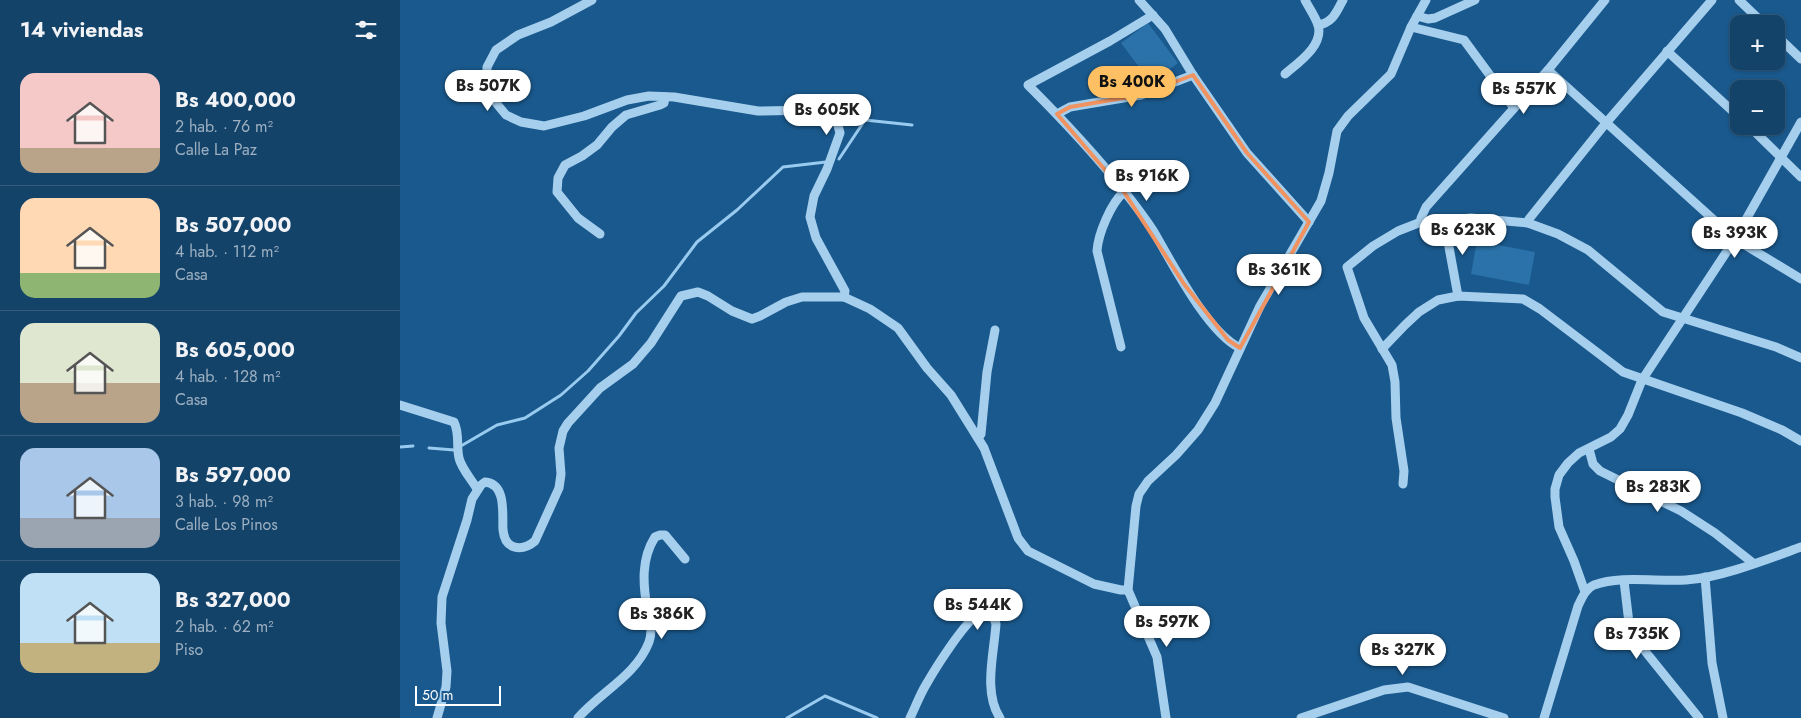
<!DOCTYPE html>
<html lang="es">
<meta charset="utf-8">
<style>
:root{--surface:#14436a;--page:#214e72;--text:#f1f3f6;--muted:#9db0c1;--line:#335c7e;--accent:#ffc063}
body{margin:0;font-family:Jost,sans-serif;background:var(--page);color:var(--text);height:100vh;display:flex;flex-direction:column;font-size:19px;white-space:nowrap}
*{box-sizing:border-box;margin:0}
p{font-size:16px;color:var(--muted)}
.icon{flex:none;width:28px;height:28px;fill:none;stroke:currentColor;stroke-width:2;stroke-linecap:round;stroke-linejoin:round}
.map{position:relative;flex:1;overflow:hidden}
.sheet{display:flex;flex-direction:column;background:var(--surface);width:400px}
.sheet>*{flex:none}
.buttons{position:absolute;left:1330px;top:15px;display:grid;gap:10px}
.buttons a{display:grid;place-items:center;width:55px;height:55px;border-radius:10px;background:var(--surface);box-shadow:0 1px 4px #0004,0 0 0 1px var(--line);font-size:25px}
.scale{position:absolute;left:15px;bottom:12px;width:86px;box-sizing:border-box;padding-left:5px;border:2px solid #fff;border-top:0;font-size:14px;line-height:18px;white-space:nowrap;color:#fff;-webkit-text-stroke:4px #1a598d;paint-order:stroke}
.price{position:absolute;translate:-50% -42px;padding:0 11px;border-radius:18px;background:#fff;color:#222;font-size:16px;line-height:32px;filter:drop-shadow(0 1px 2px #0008)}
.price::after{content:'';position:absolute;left:50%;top:30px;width:15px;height:11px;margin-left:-8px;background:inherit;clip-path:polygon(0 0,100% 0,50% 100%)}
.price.on{background:var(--accent);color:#111}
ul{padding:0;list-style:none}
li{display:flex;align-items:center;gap:15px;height:125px;padding:0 20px}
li+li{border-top:1px solid var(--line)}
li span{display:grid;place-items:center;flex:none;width:140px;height:100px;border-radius:15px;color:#555}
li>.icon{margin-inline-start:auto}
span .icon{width:60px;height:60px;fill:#fffc;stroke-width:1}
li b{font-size:21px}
h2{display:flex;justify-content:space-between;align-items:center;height:60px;padding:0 20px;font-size:21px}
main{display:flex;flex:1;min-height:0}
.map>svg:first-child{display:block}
</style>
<main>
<section class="sheet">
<h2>14 viviendas<svg class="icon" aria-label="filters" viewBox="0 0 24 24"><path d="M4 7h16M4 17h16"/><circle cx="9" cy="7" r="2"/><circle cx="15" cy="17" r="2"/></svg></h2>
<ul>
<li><span style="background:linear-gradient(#f6c9c9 75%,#b9a48a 0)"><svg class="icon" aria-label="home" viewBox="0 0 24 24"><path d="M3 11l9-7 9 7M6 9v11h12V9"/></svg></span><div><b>Bs 400,000</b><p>2 hab. · 76 m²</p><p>Calle La Paz</p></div></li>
<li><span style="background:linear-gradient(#ffd9b3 75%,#8fb573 0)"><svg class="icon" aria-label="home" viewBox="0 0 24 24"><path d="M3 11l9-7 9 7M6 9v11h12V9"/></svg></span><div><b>Bs 507,000</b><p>4 hab. · 112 m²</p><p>Casa</p></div></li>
<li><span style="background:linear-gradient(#dfe7d0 60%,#b9a48a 0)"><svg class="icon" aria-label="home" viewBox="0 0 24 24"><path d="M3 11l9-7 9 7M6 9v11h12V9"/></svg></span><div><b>Bs 605,000</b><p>4 hab. · 128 m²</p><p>Casa</p></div></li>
<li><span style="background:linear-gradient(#a9c7e8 70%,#9aa5b1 0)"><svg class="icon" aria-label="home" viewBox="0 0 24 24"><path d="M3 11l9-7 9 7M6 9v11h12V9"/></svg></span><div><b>Bs 597,000</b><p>3 hab. · 98 m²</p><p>Calle Los Pinos</p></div></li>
<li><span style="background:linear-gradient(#bfe0f5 70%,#c2b280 0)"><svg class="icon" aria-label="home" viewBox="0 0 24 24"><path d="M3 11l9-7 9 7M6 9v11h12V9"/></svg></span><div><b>Bs 327,000</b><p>2 hab. · 62 m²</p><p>Piso</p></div></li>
</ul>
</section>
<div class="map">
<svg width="1401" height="718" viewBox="0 0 1401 718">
<rect width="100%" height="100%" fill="#1a598d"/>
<g fill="#2a72a9">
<path d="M748,23L778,63L751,83L721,43Z"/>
<path d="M1077,241L1135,252L1129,285L1071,274Z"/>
</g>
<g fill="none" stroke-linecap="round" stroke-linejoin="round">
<g stroke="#99cbf0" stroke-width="3">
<path d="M439,159L465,120L512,125"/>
<path d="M0,447L13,446"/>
<path d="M29,448L54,450L97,425L125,418L161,395L188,371L219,336L236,313L264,286L297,242L337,210L383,167L426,162"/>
<path d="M387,718L425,696L477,718"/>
</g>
<g stroke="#a6cfee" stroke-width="9">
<path d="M192,0L151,22L118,35L96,50L87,67V80L92,98L106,115L121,122L144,126L184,116L227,100L249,96L274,97L358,111L415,110L428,114L437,122L440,133L427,169L414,196L410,217L416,238L445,291L444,297"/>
<path d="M739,0L765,29L793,75L847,153L909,222"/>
<path d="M1339,0L1364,24"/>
<path d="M753,15L710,41L628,85C662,119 695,154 725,192C735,205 746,219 754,232C772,263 808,333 840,348"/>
<path d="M1017,16L1028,19L1035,18L1075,0"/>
<path d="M918,25C933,23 936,12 943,0"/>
<path d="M1011,27L1064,40L1114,108"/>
<path d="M1376,35L1401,59"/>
<path d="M1267,51L1339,117"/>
<path d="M1148,70L1335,239L1401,279"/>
<path d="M885,74C899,62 924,45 918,25C915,16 909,8 905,0"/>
<path d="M657,114L670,107L741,95L793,75"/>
<path d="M1349,126L1401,177"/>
<path d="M1044,220L1058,296"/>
<path d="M1021,222V218L1026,207L1148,70L1205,0"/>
<path d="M1128,223L1129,219L1206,123L1312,0"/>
<path d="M200,234L178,218L157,192L158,178L165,165L182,156L197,145L212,127L226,115L260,105L264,103L265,97"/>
<path d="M721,347L697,251C698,234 711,203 724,192"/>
<path d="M982,349L1005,325L1019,312L1038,300L1058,296L1123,299L1140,309L1223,372L1342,413L1382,430L1401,441"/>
<path d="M0,405L54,422C60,434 56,445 59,458C61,468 72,480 77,489"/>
<path d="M578,438L581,434L587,372L595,330"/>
<path d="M1189,449L1193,464L1200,471L1281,511L1315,533L1353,563"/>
<path d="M1003,484L1004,471L996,418L995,382L992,365L964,318L947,267L973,246L998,231L1021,222L1071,218L1128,223L1158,234L1188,250L1263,312L1376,347L1401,358"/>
<path d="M1305,577L1312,663L1323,718"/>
<path d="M1224,581L1229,623L1232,635L1299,718"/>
<path d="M1185,592L1174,561L1159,527L1155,497V489L1159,475L1168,463L1179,453L1211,437L1220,429L1228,415L1242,380L1335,239L1401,122"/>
<path d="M37,718L46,687L47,671L41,623L42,597L67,520L72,499L81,485L85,482C107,484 102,515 103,530C105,550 122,552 135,541L159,488L161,474L159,448L163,431L168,423L200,388L233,364L251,343L281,296L298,292L308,296L332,311L352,319L360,316L386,302L402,297H444L470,309L498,328L527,368L551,395L584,448L618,538L628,551L694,584L721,590H728"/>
<path d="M178,718C200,692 236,676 249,642C253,631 250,620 247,608C243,584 241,559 255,537L260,535H265L285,559"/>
<path d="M510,718C516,706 520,694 527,683C535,669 565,621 578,615C579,615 585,614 586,614C592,615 595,618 596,624C594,654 583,692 600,718"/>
<path d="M766,718L757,657L728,590L736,506L739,494L748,481L776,455L798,430L815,403L860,306L921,201L929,173L937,131L948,116L991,74L1011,27L1026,0"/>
<path d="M901,718L984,690L1008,687L1104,718"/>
<path d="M1144,718L1178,606C1182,598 1185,589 1194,585C1221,575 1257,582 1286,580C1320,578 1368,559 1401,547"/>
</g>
</g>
<path fill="none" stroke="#f09361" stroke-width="4" stroke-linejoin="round" d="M793,75L847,153L909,222L840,348L828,340L784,284L724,192L657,114L670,107L741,95Z"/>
</svg>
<div class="buttons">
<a>+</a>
<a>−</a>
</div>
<div class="scale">50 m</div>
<b class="price on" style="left:732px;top:108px">Bs 400K</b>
<b class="price" style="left:88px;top:112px">Bs 507K</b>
<b class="price" style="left:1124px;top:115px">Bs 557K</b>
<b class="price" style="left:427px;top:136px">Bs 605K</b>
<b class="price" style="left:747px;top:202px">Bs 916K</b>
<b class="price" style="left:1063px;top:256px">Bs 623K</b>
<b class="price" style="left:1335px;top:259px">Bs 393K</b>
<b class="price" style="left:879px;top:296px">Bs 361K</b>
<b class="price" style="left:1258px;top:513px">Bs 283K</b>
<b class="price" style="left:578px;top:631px">Bs 544K</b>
<b class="price" style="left:262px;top:640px">Bs 386K</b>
<b class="price" style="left:767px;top:648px">Bs 597K</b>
<b class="price" style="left:1237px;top:660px">Bs 735K</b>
<b class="price" style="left:1003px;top:676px">Bs 327K</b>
</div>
</main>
